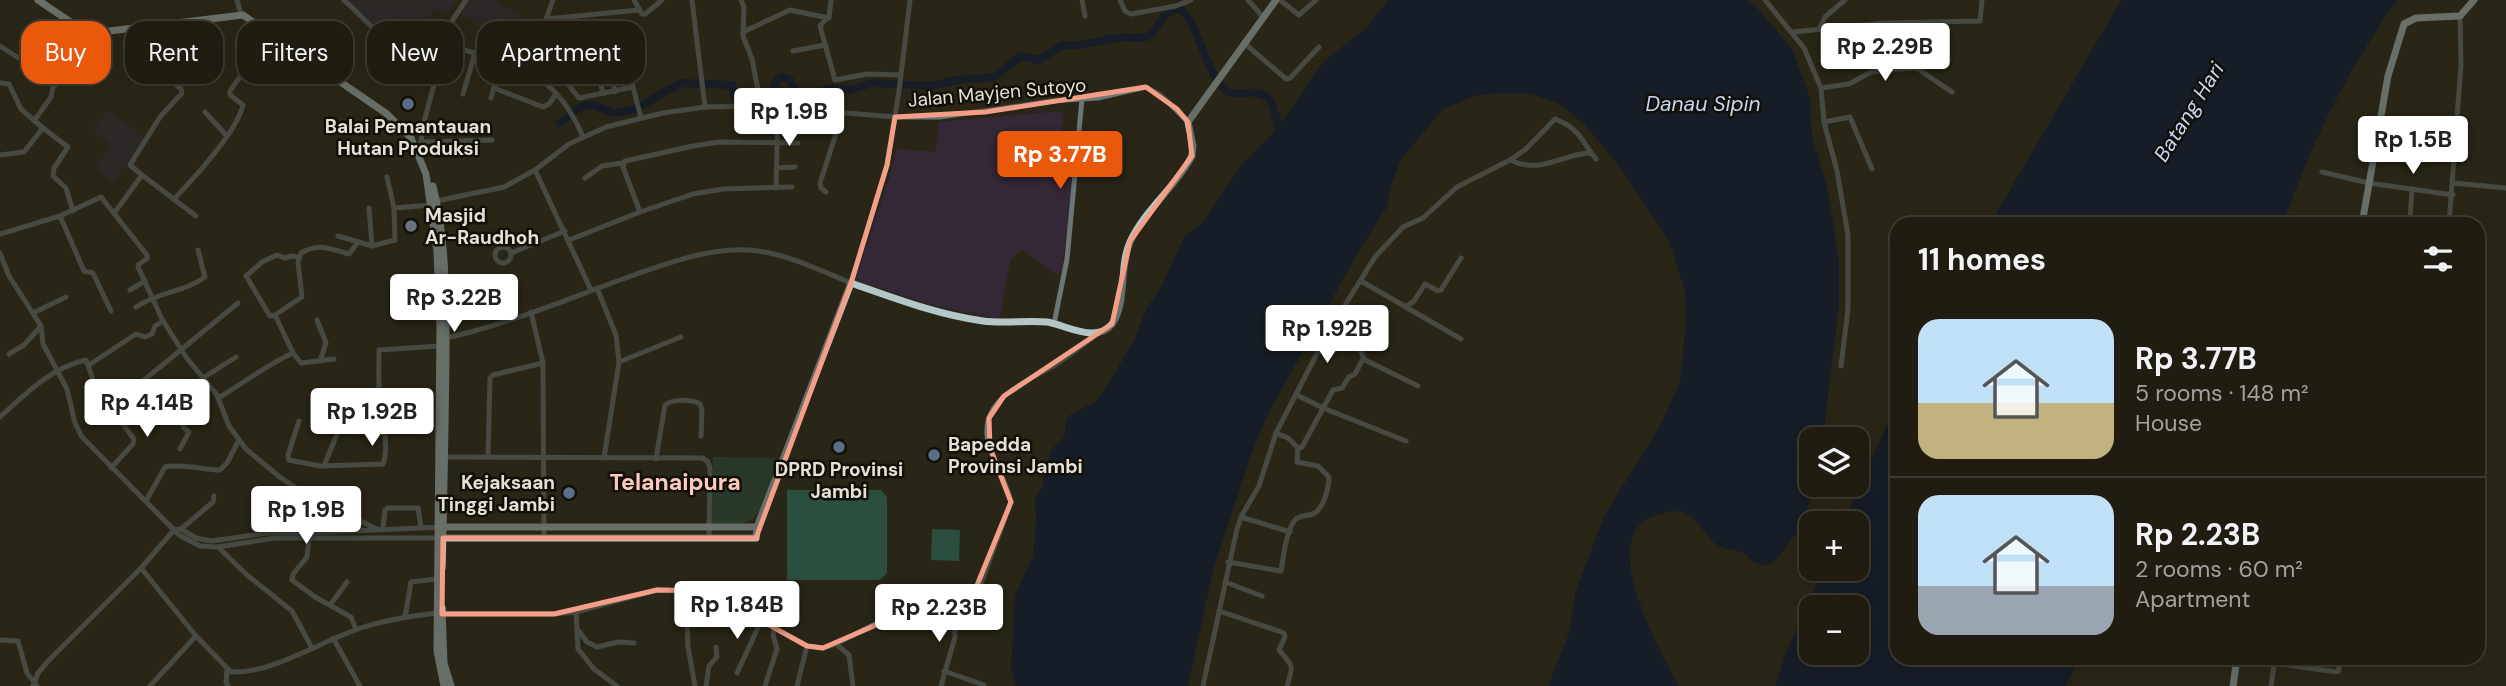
<!DOCTYPE html>
<meta charset="utf-8">
<style>
:root{--surface:#201c11;--page:#28251a;--text:#f1f3f6;--muted:#a2a19f;--line:#3d3a31;--accent:#ea580c}
body{margin:0;font-family:"DM Sans",sans-serif;background:var(--page);color:var(--text);height:100vh;display:flex;flex-direction:column;font-size:26px;white-space:nowrap}
*{box-sizing:border-box;margin:0}
p{font-size:23px;color:var(--muted)}
.icon{flex:none;width:38px;height:38px;fill:none;stroke:currentColor;stroke-width:2;stroke-linecap:round;stroke-linejoin:round}
.map{position:relative;flex:1;overflow:hidden}
.sheet{position:absolute;left:1890px;top:217px;width:595px;height:448px;display:flex;flex-direction:column;background:var(--surface);border-radius:21px;box-shadow:0 7px 28px #0002,0 0 0 2px var(--line)}
.sheet>*{flex:none}
.banner{position:absolute;left:21px;top:21px;width:665px;height:63px;display:flex;gap:14px}
.fabs{position:absolute;left:1799px;top:427px;display:grid;gap:14px}
.fabs a{display:grid;place-items:center;width:70px;height:70px;border-radius:14px;background:var(--surface);box-shadow:0 7px 28px #0002,0 0 0 2px var(--line);font-size:35px}
.price{position:absolute;translate:-50% -60px;padding:0 16px;border-radius:7px;background:#fff;color:#222;font-size:23px;line-height:46px;filter:drop-shadow(0 2px 4px #0008)}
.price::after{content:'';position:absolute;left:50%;top:42px;width:21px;height:16px;margin-left:-10px;background:inherit;clip-path:polygon(0 0,100% 0,50% 100%)}
.price.active{background:var(--accent);color:#fff}
ul{padding:0;list-style:none}
li{display:flex;align-items:center;gap:21px;height:175px;padding:0 28px}
li+li{border-top:2px solid var(--line)}
li span{display:grid;place-items:center;flex:none;width:196px;height:140px;border-radius:21px;color:#555}
li>.icon{margin-inline-start:auto}
span .icon{width:84px;height:84px;fill:#fffc;stroke-width:1}
li b{font-size:30px}
h2{display:flex;justify-content:space-between;align-items:center;height:84px;padding:0 28px;font-size:30px}
.chip{padding:0 24px;border-radius:21px;background:var(--surface);box-shadow:0 7px 28px #0002,0 0 0 2px var(--line);font-size:24px;line-height:63px}
.chip.active{background:var(--accent);color:#fff}
.map>svg:first-child{display:block}
</style>
<div class="map">
<svg width="2506" height="686" viewBox="0 0 2506 686">
<rect width="100%" height="100%" fill="#2a2617"/>
<g fill="#2f2a3a">
<path d="M457,0L447,14L436,8L401,51L341,1Z"/>
<path d="M471,0H493L524,18L506,44L461,14Z"/>
<path d="M109,110L146,140L113,182L95,168L112,145L93,129Z"/>
</g>
<path fill="#342837" d="M1063,111L1060,169L1073,171L1062,271L1058,274L1052,272L1022,249L1010,260L1000,319L937,306L857,281L856,277L890,176L897,149L936,152L939,122Z"/>
<g fill="#2a4f3e">
<path d="M713,457L776,458C770,479 767,520 740,524C731,525 721,524 712,524Z"/>
<path d="M787,490H881L887,497V573L880,580H787Z"/>
<path d="M932,529L960,530L959,561L931,560Z"/>
</g>
<g fill="#02133a" fill-rule="evenodd">
<path d="M1388,0H1748L1760,11L1792,49L1810,98L1812,136L1827,186L1839,260V305L1823,439H1811V485H1813C1810,498 1807,514 1801,526C1796,535 1788,543 1782,552C1779,556 1776,561 1771,563C1767,566 1760,565 1756,563C1751,561 1748,556 1743,553C1734,549 1720,550 1713,542C1692,519 1691,502 1652,517C1596,539 1662,654 1679,686H1548L1569,633L1576,589L1605,514L1660,426L1680,381L1686,324L1685,291L1669,241L1616,162L1584,124L1558,103L1531,94L1505,93L1477,95L1442,110L1401,160L1391,186L1387,207L1360,249L1268,414L1252,452L1214,567L1188,686H1016L1011,670L1015,595L1033,555L1036,519L1035,498L1042,486L1050,451L1064,437L1066,420L1072,413L1093,403L1101,395L1134,341L1146,309L1161,287L1184,237L1204,221L1238,169L1278,128L1317,70L1328,58L1366,28Z"/>
<path d="M2121,0H2398C2386,13 2378,29 2368,44C2331,103 2306,160 2283,224H1990Z"/>
<path d="M1897,403V658H2079L2066,686H1775L1787,650L1823,569H1857V523H1843ZM1811,607H1857V653H1811Z"/>
</g>
<g fill="none" stroke-linecap="round" stroke-linejoin="round">
<path stroke="#02133a" stroke-width="8" d="M560,123L577,109L586,105H593L614,113L635,109L681,83L732,85L735,96L740,100L757,98L772,92L777,80L782,77L789,79L797,92L802,95L815,94L830,88L850,90L873,83L931,86L958,80L994,77L1021,56L1039,60L1062,45C1081,48 1098,40 1117,38C1127,36 1142,41 1150,35C1161,26 1163,11 1178,8C1197,16 1205,74 1227,91C1232,95 1236,94 1242,93C1272,90 1273,102 1278,128"/>
<g stroke="#6c7677" stroke-width="5">
<path d="M237,0L240,11"/>
<path d="M344,0L400,54L402,60L412,63"/>
<path d="M634,0L642,14H645L662,0"/>
<path d="M692,0L705,107"/>
<path d="M741,0L744,7L743,36L752,59L761,106"/>
<path d="M1082,0L1085,16"/>
<path d="M1120,0L1125,11L1131,14L1176,6L1191,0"/>
<path d="M1248,0L1264,18"/>
<path d="M1280,0L1299,15L1316,0"/>
<path d="M1765,0L1804,48L1821,88L1824,122L1837,171L1848,235V309L1841,366"/>
<path d="M546,19L639,10"/>
<path d="M826,19L820,26L835,80L867,74L901,75"/>
<path d="M1819,29L1825,17L1845,0"/>
<path d="M743,32L790,10L829,18L831,0"/>
<path d="M1793,32L1884,23L1980,21L1982,0"/>
<path d="M624,38L633,87L641,118"/>
<path d="M583,43V49L577,51L572,60L556,69L579,98L633,87"/>
<path d="M1244,43L1286,79L1290,78L1319,47"/>
<path d="M446,45L475,53L463,94"/>
<path d="M0,46L36,69"/>
<path d="M793,51L825,45"/>
<path d="M501,61C543,73 566,97 583,137"/>
<path d="M517,66L546,19L553,0"/>
<path d="M49,69L60,81L92,56L108,31"/>
<path d="M611,69L615,92"/>
<path d="M599,76L603,94"/>
<path d="M0,83L9,84L21,109L43,128L24,152L0,155"/>
<path d="M494,88L543,107L549,104L556,94"/>
<path d="M1821,88L1849,84L1871,72L1913,68L1918,69L1952,92"/>
<path d="M491,98L505,47"/>
<path d="M205,112L226,135"/>
<path d="M34,121L51,97L53,87L60,81"/>
<path d="M1824,122L1850,117L1872,169"/>
<path d="M43,128L68,147L54,168L53,176L66,188L73,211"/>
<path d="M421,142L492,140"/>
<path d="M417,148L421,142L423,126L450,24L466,0"/>
<path d="M1510,160C1542,175 1560,154 1591,153"/>
<path d="M776,168L795,167"/>
<path d="M535,170L591,290"/>
<path d="M2322,172L2369,183L2453,195"/>
<path d="M142,175L130,165L160,117L182,93L181,89L174,83V79L191,53L194,21"/>
<path d="M585,178L602,166L623,163"/>
<path d="M2453,183L2506,188"/>
<path d="M776,188L778,108"/>
<path d="M2412,189L2410,219L2450,220"/>
<path d="M826,192L821,188L820,183L843,112"/>
<path d="M175,198C194,178 237,132 243,105L230,95V91L270,33"/>
<path d="M437,201L504,187L535,170L569,144L606,127L663,113L705,107L761,106L895,117H940L1050,101L1098,98L1146,87L1161,95L1188,122"/>
<path d="M369,208L372,246"/>
<path d="M394,208L432,205"/>
<path d="M115,212L142,175L196,216"/>
<path d="M640,212L623,167L625,161L693,146L719,142L798,143"/>
<path d="M60,216L84,271L93,273L111,311"/>
<path d="M2449,224L2461,65L2460,16"/>
<path d="M0,234L60,216L101,197L147,255V259L139,264L138,267L162,319L186,357L217,395L229,426L246,449L281,478L309,496L377,529"/>
<path d="M338,236L372,246L395,240L394,208L387,177"/>
<path d="M569,240L640,212L693,194L723,189L792,187"/>
<circle cx="503" cy="255" r="8"/>
<path d="M0,253L9,276L41,326L43,344L67,389L75,423L82,437L179,535L200,546L218,547L275,538H440"/>
<path d="M511,253L565,231"/>
<path d="M1361,281L1461,339"/>
<path d="M597,288L616,335L619,362L604,458"/>
<path d="M130,290L145,281"/>
<path d="M1407,306L1414,301L1425,284L1438,291L1441,290L1461,258"/>
<path d="M136,307C160,291 183,293 205,277L198,250"/>
<path d="M531,312L543,363L544,538"/>
<path d="M33,313L66,297"/>
<path d="M275,315L302,297L298,262L301,253C319,242 330,249 349,254L358,242"/>
<path d="M317,320L326,343L320,361"/>
<path d="M1054,324L1067,259L1082,99"/>
<path d="M1327,334L1359,348L1364,358"/>
<path d="M446,338C510,324 572,297 634,275C669,263 711,247 749,250C783,252 819,270 851,283L887,165L899,91L910,0"/>
<path d="M293,353L301,363L334,359"/>
<path d="M9,354L24,345L41,326"/>
<path d="M619,362L681,337"/>
<path d="M89,365L136,334L145,337L152,334L155,326L163,321"/>
<path d="M203,378L236,357"/>
<path d="M127,394L141,410"/>
<path d="M1297,395L1323,408L1406,441"/>
<path d="M218,398C244,383 266,365 293,353L275,315L270,316L246,276L262,262L277,255L285,258L292,256L298,257"/>
<path d="M110,408L238,303"/>
<path d="M0,417C25,394 52,367 86,360L97,390L134,439L133,444L111,468"/>
<path d="M299,421L288,455L289,460L320,466L383,464C390,444 381,422 380,402C378,385 379,367 379,350L440,346"/>
<path d="M1276,433L1288,438L1298,448L1302,447L1333,390L1342,388L1349,377L1355,374L1363,359L1418,386"/>
<path d="M180,449L189,432L183,427L184,422L177,415L208,383"/>
<path d="M488,456L490,378L493,375L543,363"/>
<path d="M445,457L703,458L708,462L710,468L709,538"/>
<path d="M656,459L665,405C672,399 691,399 700,404L702,410L701,436"/>
<path d="M324,466L341,424"/>
<path d="M146,501L165,467C181,463 203,470 220,470L227,463L239,440"/>
<path d="M1241,517L1290,532"/>
<path d="M181,529L213,502L214,496"/>
<path d="M383,529L385,510L388,508H418L421,527"/>
<path d="M258,534C246,511 294,501 309,496"/>
<path d="M309,539L307,557L293,574L292,580L315,597L351,617L356,629"/>
<path d="M218,547L247,575L292,611L312,648"/>
<path d="M1228,562L1281,571C1284,555 1285,536 1294,521C1299,514 1308,517 1315,513C1324,507 1329,487 1329,477L1318,466L1297,462L1298,448"/>
<path d="M141,568L196,636L231,672C271,674 320,642 358,629C384,620 410,616 437,613"/>
<path d="M1225,582L1262,596"/>
<path d="M686,590L688,647L695,686"/>
<path d="M330,605L347,582"/>
<path d="M1219,611L1284,633L1285,637L1279,650C1293,666 1294,665 1287,686"/>
<path d="M576,612L578,649L594,669L617,686"/>
<path d="M442,614H554L576,612L657,590L708,591L723,595L736,602L774,628L807,646L823,648L836,644L889,617L920,606L971,600L981,584L1011,502C1007,479 990,459 987,435C984,397 1028,381 1055,365C1070,355 1085,343 1099,333"/>
<path d="M405,617L411,582L437,579"/>
<path d="M578,630L587,642L597,647L618,642L634,643"/>
<path d="M333,638L360,686"/>
<path d="M0,640L18,641L27,673L37,686"/>
<path d="M836,644L849,655L853,686"/>
<path d="M2274,663L2336,672L2339,671L2338,658"/>
<path d="M227,670L226,682L228,686"/>
<path d="M944,671L984,685"/>
<path d="M737,673L762,619"/>
<path d="M33,686L38,673L50,659L141,568L174,530L181,529L196,538L211,541L268,533H309L442,527"/>
<path d="M150,686L196,636"/>
<path d="M706,686L709,666L717,657L716,647"/>
<path d="M765,686L777,649L773,635L774,628"/>
<path d="M797,686L807,646"/>
<path d="M941,686L955,637L954,603"/>
<path d="M1203,686L1237,529L1242,515L1259,486L1276,433L1327,334L1375,257L1403,227L1423,218L1457,187L1510,160L1526,149L1555,119C1581,129 1580,140 1596,159"/>
<path d="M2271,686L2275,658"/>
</g>
<g stroke="#b3c7c9" stroke-width="7">
<path d="M38,0L75,25L101,32L243,15L387,114L411,138L426,174L437,251L440,328L437,651L444,686"/>
<path d="M433,186C447,242 446,303 446,360C445,430 444,499 442,568"/>
<path d="M2362,224L2388,76L2404,24L2416,18L2460,16L2474,0"/>
<path d="M443,527H757"/>
<path d="M443,538H756L757,527L851,283C894,298 938,315 983,321C1004,324 1026,320 1047,322C1066,325 1096,344 1112,324C1127,304 1119,266 1130,242C1145,209 1176,187 1192,156L1193,146L1188,122L1276,0"/>
<path d="M442,608L444,663L451,686"/>
<path d="M2233,686L2237,658"/>
</g>
</g>
<path d="M0 0H2506V686H0ZM1146,87L1177,109L1188,122L1192,156L1130,241L1112,324L1004,396L989,418L990,448L1011,502L971,600L920,606L823,648L807,646L708,591L657,590L554,614H442L443,538H756L851,283L887,165L895,117L985,112Z" fill="#2a2617" fill-opacity=".55" fill-rule="evenodd"/>
<path fill="none" stroke="#f49e87" stroke-width="5" stroke-linejoin="round" d="M1146,87L1177,109L1188,122L1192,156L1130,241L1112,324L1004,396L989,418L990,448L1011,502L971,600L920,606L823,648L807,646L708,591L657,590L554,614H442L443,538H756L851,283L887,165L895,117L985,112Z"/>
<g fill="#5c6f8a" stroke="#110f08" stroke-width="2.5">
<circle cx="408" cy="104" r="7"/>
<circle cx="839" cy="447" r="7"/>
<circle cx="934" cy="455" r="7"/>
<circle cx="569" cy="493" r="7"/>
</g>
<circle fill="#6b7280" stroke="#110f08" stroke-width="2.5" cx="411" cy="226" r="7"/>
<g text-anchor="middle" stroke-width="5" stroke-linejoin="round" paint-order="stroke">
<g font-size="19" fill="#e4e1d8" stroke="#110f08">
<text transform="translate(997 92) rotate(-5)" y="7">Jalan Mayjen Sutoyo</text>
</g>
<g font-size="19" font-weight="bold" fill="#e4e1d8" stroke="#110f08">
<text x="408" y="133">Balai Pemantauan<tspan x="408" dy="22">Hutan Produksi</tspan></text>
<text x="425" y="222" text-anchor="start">Masjid<tspan x="425" dy="22">Ar-Raudhoh</tspan></text>
<text x="948" y="451" text-anchor="start">Bapedda<tspan x="948" dy="22">Provinsi Jambi</tspan></text>
<text x="839" y="476">DPRD Provinsi<tspan x="839" dy="22">Jambi</tspan></text>
<text x="555" y="489" text-anchor="end">Kejaksaan<tspan x="555" dy="22">Tinggi Jambi</tspan></text>
</g>
<g font-size="21" font-style="italic" fill="#c5d6f3" stroke="#110f08">
<text x="1703" y="111">Danau Sipin</text>
<text transform="translate(2189 112) rotate(-58)" y="7">Batang Hari</text>
</g>
<g font-size="23" font-weight="bold" fill="#fdcbbe" stroke="#110f08">
<text x="675" y="490">Telanaipura</text>
</g>
</g>
</svg>
<div class="fabs">
<a><svg class="icon" aria-label="layers" viewBox="0 0 24 24"><path d="M12 4l9 5-9 5-9-5zM3 14l9 5 9-5"/></svg></a>
<a>+</a>
<a>−</a>
</div>
<b class="price" style="left:1885px;top:83px">Rp 2.29B</b>
<b class="price" style="left:789px;top:148px">Rp 1.9B</b>
<b class="price" style="left:2413px;top:176px">Rp 1.5B</b>
<b class="price active" style="left:1060px;top:191px">Rp 3.77B</b>
<b class="price" style="left:454px;top:334px">Rp 3.22B</b>
<b class="price" style="left:1327px;top:365px">Rp 1.92B</b>
<b class="price" style="left:147px;top:439px">Rp 4.14B</b>
<b class="price" style="left:372px;top:448px">Rp 1.92B</b>
<b class="price" style="left:306px;top:546px">Rp 1.9B</b>
<b class="price" style="left:737px;top:641px">Rp 1.84B</b>
<b class="price" style="left:939px;top:644px">Rp 2.23B</b>
<div class="banner">
<a class="chip active">Buy</a>
<a class="chip">Rent</a>
<a class="chip">Filters</a>
<a class="chip">New</a>
<a class="chip">Apartment</a>
</div>
<section class="sheet">
<h2>11 homes<svg class="icon" aria-label="filters" viewBox="0 0 24 24"><path d="M4 7h16M4 17h16"/><circle cx="9" cy="7" r="2"/><circle cx="15" cy="17" r="2"/></svg></h2>
<ul>
<li><span style="background:linear-gradient(#bfe0f5 60%,#c2b280 0)"><svg class="icon" aria-label="home" viewBox="0 0 24 24"><path d="M3 11l9-7 9 7M6 9v11h12V9"/></svg></span><div><b>Rp 3.77B</b><p>5 rooms · 148 m²</p><p>House</p></div></li>
<li><span style="background:linear-gradient(#bfe0f5 65%,#9aa5b1 0)"><svg class="icon" aria-label="home" viewBox="0 0 24 24"><path d="M3 11l9-7 9 7M6 9v11h12V9"/></svg></span><div><b>Rp 2.23B</b><p>2 rooms · 60 m²</p><p>Apartment</p></div></li>
</ul>
</section>
</div>
